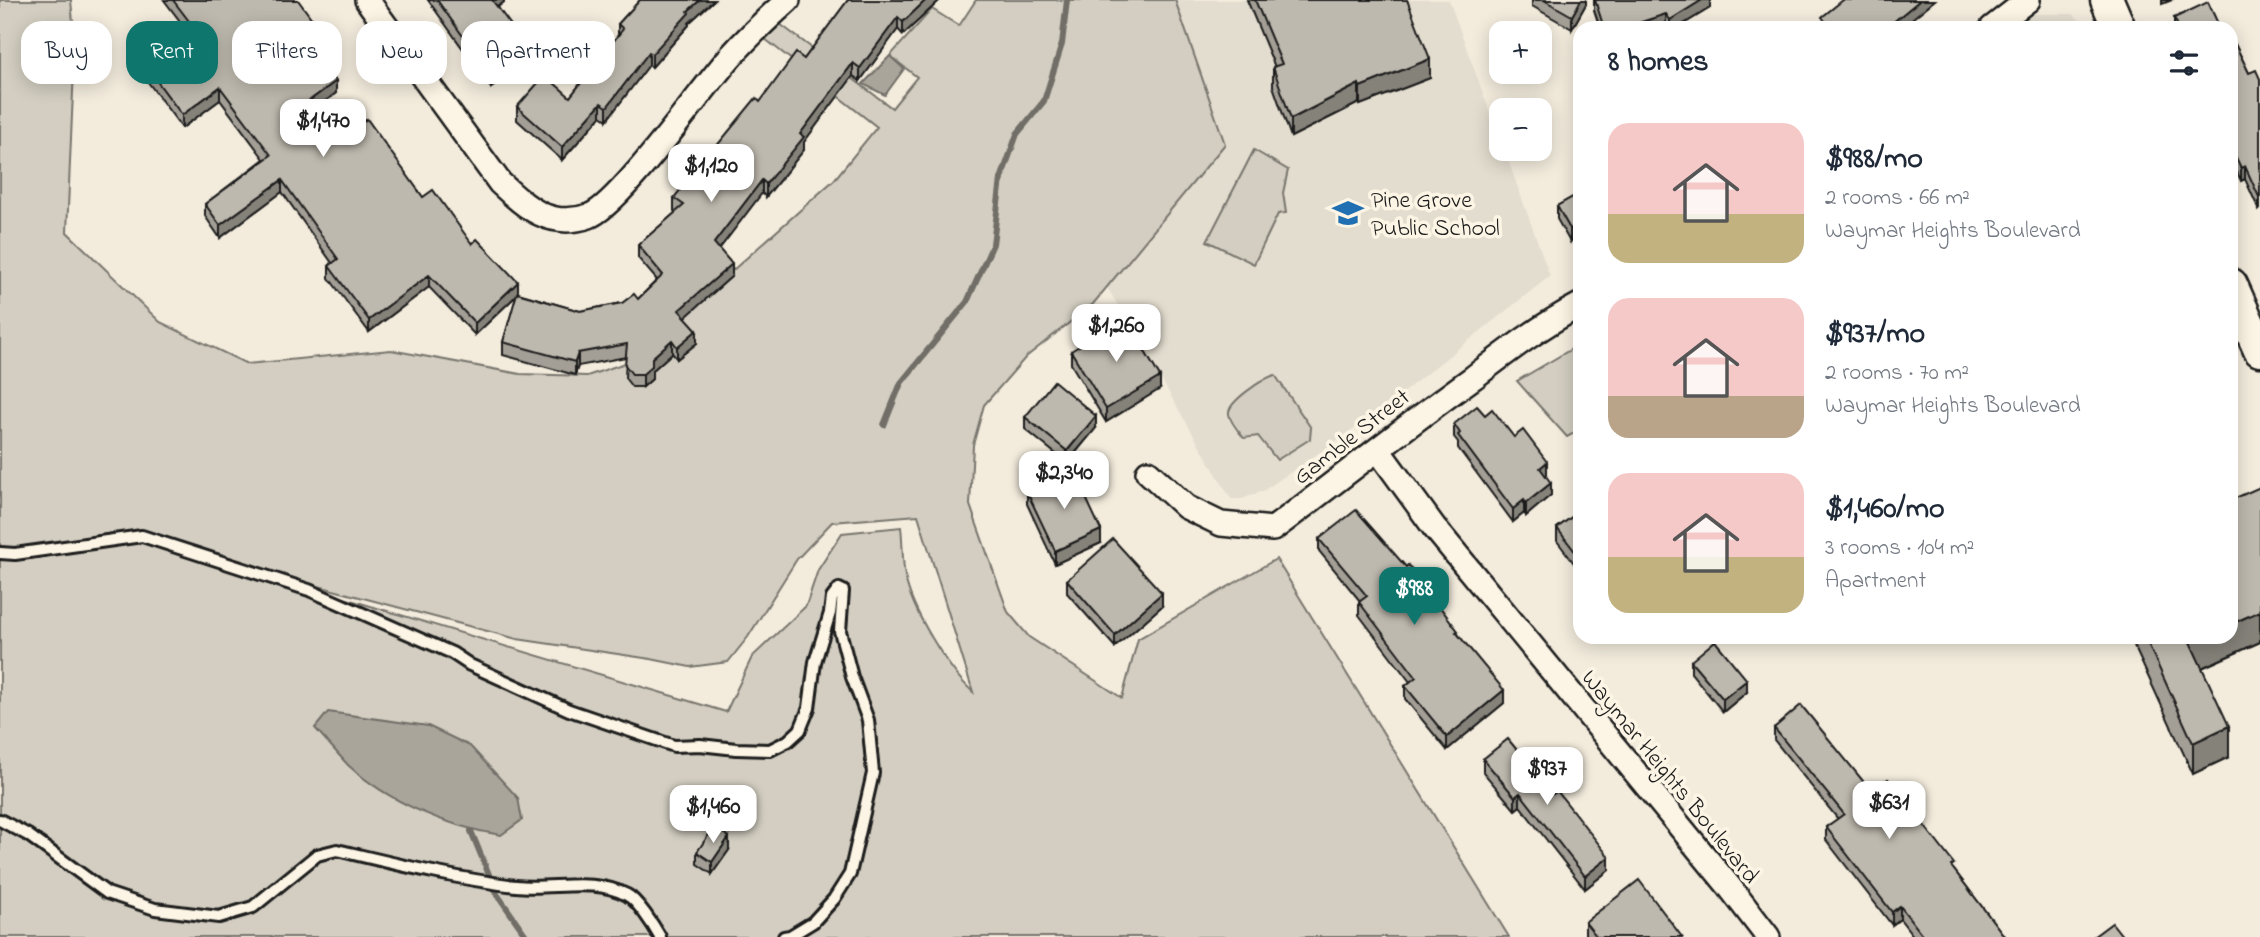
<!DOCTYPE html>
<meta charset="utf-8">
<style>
:root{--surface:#fff;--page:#f2f2f3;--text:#1f2937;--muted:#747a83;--accent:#0f766e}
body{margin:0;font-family:"Indie Flower",sans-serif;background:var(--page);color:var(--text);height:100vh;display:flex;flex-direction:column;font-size:26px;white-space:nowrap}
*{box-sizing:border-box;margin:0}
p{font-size:23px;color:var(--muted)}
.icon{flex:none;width:38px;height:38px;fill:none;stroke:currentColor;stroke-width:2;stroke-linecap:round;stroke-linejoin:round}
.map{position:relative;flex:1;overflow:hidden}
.panel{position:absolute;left:1573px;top:21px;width:665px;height:623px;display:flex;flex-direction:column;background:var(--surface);border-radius:21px;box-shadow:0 4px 18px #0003}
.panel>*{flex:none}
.guide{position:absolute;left:21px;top:21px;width:665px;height:63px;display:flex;gap:14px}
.tools{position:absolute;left:1489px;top:21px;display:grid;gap:14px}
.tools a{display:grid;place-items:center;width:63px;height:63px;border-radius:14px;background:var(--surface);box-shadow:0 4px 18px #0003;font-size:35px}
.price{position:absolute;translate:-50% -60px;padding:0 16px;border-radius:14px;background:#fff;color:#222;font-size:23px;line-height:46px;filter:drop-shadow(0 2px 4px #0008)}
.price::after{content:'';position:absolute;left:50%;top:42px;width:21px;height:16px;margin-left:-10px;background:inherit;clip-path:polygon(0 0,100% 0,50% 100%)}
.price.on{background:var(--accent);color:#fff}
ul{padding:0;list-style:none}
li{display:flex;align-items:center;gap:21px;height:175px;padding:0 35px}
li span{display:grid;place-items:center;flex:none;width:196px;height:140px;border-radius:21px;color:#555}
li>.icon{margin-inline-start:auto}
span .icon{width:84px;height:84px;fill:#fffc;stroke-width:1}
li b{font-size:30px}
h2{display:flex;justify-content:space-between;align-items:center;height:84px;padding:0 35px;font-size:30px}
.chip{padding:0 24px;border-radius:21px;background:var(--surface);box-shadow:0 4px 18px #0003;font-size:24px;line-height:63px}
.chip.on{background:var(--accent);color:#fff}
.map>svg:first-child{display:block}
</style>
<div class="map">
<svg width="2260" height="937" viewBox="0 0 2260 937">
<rect width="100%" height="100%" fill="#f3ecdd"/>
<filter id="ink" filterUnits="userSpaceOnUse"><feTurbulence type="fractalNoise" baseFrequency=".0143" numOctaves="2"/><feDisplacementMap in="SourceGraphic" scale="14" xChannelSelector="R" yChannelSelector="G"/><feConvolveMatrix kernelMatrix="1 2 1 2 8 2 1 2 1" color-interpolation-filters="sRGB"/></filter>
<g filter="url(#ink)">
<g fill="#e3ddcf">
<path d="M1175,0H1449L1501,143L1502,149H1504L1550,276L1373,416L1263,491L1242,499H1231L1107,287L1225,144Z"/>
<path d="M2033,14H2073L2088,28H2014Z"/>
</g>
<g fill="#d3cec1" stroke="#78756e" stroke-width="2" fill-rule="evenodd">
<path d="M0,0H71L75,45L67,232L160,322L247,364L391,350L520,374L587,376L631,361L834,180L877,127L765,39L780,24L892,108L917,77L890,56L932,9L959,26L976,0H1175L1225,144L1093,304L1026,357L984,405L973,445L970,505L1008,612L1029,637L1122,698L1138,639L1276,559L1509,937H0ZM918,515L973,692C949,671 911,609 905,576C902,560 903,543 901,527L842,533L818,570L806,606L752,657L726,712L277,578L247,567L517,639L651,659L690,667L728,662L748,637L797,559L832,522Z"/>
<path d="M1254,150L1288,170L1283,193L1286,213L1278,214L1254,264L1207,241Z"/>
<path d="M1580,344V430L1567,437L1517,381Z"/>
<path d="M1275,375L1311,428L1310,439L1277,460L1258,436L1244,438C1239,432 1230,422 1229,414C1227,402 1264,378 1275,375Z"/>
</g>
<g fill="#aaa59b" stroke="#716e68" stroke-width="2">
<path d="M890,56L904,69L885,95L863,84Z"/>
<path d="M328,712L428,726L470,746L518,798L522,820L501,835C448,827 388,802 348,765C337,753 326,740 315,728Z"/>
</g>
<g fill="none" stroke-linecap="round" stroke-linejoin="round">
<g stroke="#716e68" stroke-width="6">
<path d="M884,425L901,383L967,302L993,244L1001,179L1017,134L1044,101L1062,44L1067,0"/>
<path d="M471,831L497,894L527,937"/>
</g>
<g stroke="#1c1c1c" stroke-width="16">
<g id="service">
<path d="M0,553L15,554L142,536L309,590L452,653L470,665L569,710L674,746L700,745L736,749L770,750L788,741L800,730L809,708L815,662L830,613L832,598L839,589L843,591L840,631L852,677L868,720L873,773L850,874L834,899L813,922L790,936L784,937"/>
<path d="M0,820L28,835L107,893L155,909L219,917L253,907L317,855L337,850C396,864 456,879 516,886C552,890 593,877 627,895C637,900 654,926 660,937"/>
</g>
</g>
<g stroke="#1c1c1c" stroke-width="28">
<g id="minor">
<path d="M367,0L500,183C527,208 550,229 589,216C619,206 703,87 731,56C748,37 768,18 788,0"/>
<path d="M1992,28L2028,0"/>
<path d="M1378,450L1434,527L1728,885L1768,937"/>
<path d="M1148,472L1186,507L1221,524L1273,529C1340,479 1406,426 1474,377C1508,351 1542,325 1580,305"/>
</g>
</g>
<g stroke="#1c1c1c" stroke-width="37">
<g id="secondary">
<path d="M2107,0L2119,28"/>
<path d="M2231,285L2260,350"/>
</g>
</g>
<use href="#service" stroke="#fcf5e5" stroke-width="10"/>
<use href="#minor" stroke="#fcf5e5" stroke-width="23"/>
<use href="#secondary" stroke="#fcf5e5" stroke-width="32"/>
</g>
<g fill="#a39f96" stroke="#1c1c1c" stroke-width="2">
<path d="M164,0H298L312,32L304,38L336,93L312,111L335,143L423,197L472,244L518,293L580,311L622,303L638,299L657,280L638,258V245L676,212L674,211V198L711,153L760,102L804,59L848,0H940L903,35L898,29L860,81L853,76L804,142V150L766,197L762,193L719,249L732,276L685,317L697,343L677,359L672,353L652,371V379L643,387H632L625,378L626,357L578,366L575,375L503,355V342L517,295L475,335L429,287L369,332L329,278V266L332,263L282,192L220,238L205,216V204L264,159L220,100L182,128L145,78V65L189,33Z"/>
<path d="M428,0H504V2L498,7L528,60L491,88Z"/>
<path d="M640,0H714L689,23V25L652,67L649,65L607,120L601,116L562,160L517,120V107L570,97L618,35V24Z"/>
<path d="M1247,0H1407L1430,78L1360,105L1359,103L1291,137L1273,86V67H1275Z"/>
<path d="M1532,0H1586V4L1572,29L1532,6Z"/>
<path d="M1594,0H1710V8L1677,28H1667L1666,27L1662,28H1600L1594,10Z"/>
<path d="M2174,18L2220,28H2174Z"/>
<path d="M2231,36L2249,73L2260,79V209L2259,210L2245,179L2241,181L2231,159Z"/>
<path d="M1580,193L1570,242L1557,219V206Z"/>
<path d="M1071,351L1160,389L1106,422L1071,364Z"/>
<path d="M1485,415L1514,437L1547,475L1546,476L1551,495L1526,516L1524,513L1513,522L1458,448V442L1454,437V424Z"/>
<path d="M1025,417L1096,428L1067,463L1025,429Z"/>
<path d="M2260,487V642L2202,668L2229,757L2193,774L2130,637H2231Z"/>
<path d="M1027,492L1101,543L1055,564L1027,504Z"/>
<path d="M1580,511V571L1557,541V528Z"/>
<path d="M1319,539L1458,634L1504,703L1447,750L1405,699V686L1410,682L1359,615V602L1360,601L1319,551Z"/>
<path d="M1067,580L1162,606L1115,647L1067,593Z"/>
<path d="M1691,661L1747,692L1723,712L1691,673Z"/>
<path d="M1774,728L1872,792L1954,870L2005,937H1914L1900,919L1892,925L1826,840V827L1838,819L1774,740Z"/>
<path d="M1483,759L1553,794L1609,870L1585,889L1520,806L1515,810L1483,772Z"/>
<path d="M729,850L712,874L697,864V852Z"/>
<path d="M1585,922L1682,937H1587L1585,934Z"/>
</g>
<g fill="#85827a" stroke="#1c1c1c" stroke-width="2">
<path d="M491,0H504V2L491,11Z"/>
<path d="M700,0H714L689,23V25L652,67V54L688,11Z"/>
<path d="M926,0H940L903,35V22Z"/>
<path d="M1581,0H1586V4L1572,29V16Z"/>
<path d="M1702,0H1710V8L1677,28H1670V20Z"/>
<path d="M1920,0H1935L1901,28H1886Z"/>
<path d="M2162,0H2172L2162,4Z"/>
<path d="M1666,14V27L1662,28H1623Z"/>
<path d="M898,17V29L860,81V68Z"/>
<path d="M312,19V32L298,42V30Z"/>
<path d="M528,48V60L491,88V75Z"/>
<path d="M649,52V65L607,120V107Z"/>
<path d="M1430,59V78L1360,105V87Z"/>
<path d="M853,63V76L804,142V150L766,197V184L800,134Z"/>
<path d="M336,81V93L306,116V103Z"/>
<path d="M1359,84V103L1291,137V119Z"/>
<path d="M220,87V100L182,128V115Z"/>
<path d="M601,103V116L562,160V147Z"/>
<path d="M2245,166V179L2241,181V168Z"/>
<path d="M282,180V192L220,238V225Z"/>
<path d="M762,180V193L714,256V243Z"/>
<path d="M2260,196V209L2259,210V197Z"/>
<path d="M1580,223V236L1570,242V229Z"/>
<path d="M732,264V276L679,323V310Z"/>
<path d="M429,275V287L369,332V320Z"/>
<path d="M518,282V294L475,335V323Z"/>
<path d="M697,330V343L677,359V347Z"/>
<path d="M672,340V353L652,371V379L643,387V374L652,358Z"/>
<path d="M578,353V366L575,375V362Z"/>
<path d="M1160,377V389L1106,422V409Z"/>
<path d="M1096,416V428L1067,463V451Z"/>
<path d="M1547,462V475L1540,481V468Z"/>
<path d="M2236,464V483L2231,485V467Z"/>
<path d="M1551,483V495L1526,516V503Z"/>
<path d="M1524,500V513L1513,522V509Z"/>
<path d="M1101,530V543L1055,564V551Z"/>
<path d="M1162,593V606L1115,647V635Z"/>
<path d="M2260,611V642L2190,673V642L2201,637H2231V624Z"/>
<path d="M1747,680V692L1723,712V699Z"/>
<path d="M1504,690V703L1447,750V737Z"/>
<path d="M2229,726V757L2193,774V743Z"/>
<path d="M1520,793V806L1515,810V797Z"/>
<path d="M729,837V850L712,874V862Z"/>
<path d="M1609,857V870L1585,889V876Z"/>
<path d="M1900,906V919L1892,925V912Z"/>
</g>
<g fill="#beb9ae" stroke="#1c1c1c" stroke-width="2">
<path d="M173,0H298L312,19L298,30L336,81L306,103L335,143L367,119L423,197L433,190L472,244L477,239L518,282L475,323L429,275L369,320L329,266L338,259L282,180L220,225L205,204L271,155L220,87L182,115L145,65L195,29Z"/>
<path d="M437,0H492L528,48L491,75Z"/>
<path d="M640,0H700L688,11L689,13L652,54L649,52L607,107L601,103L562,147L517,107L545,75L570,97L623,29L618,24Z"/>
<path d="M848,0H926L903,22L898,17L860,68L853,63L800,134L804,137L766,184L762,180L714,243L732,264L679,310L697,330L677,347L672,340L652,358V366L643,374H632L625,365L627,344L578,353L575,362L503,342L517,293L580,311L622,303L634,294L638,299L663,275L638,245L684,205L674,198L710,152L711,153L756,98L760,102L796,53L804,59Z"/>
<path d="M1255,0H1407L1430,59L1360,87L1359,84L1291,119L1273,67L1282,64Z"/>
<path d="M1544,0H1581L1572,16Z"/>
<path d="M1595,0H1702L1670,20L1666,14L1623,28H1604Z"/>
<path d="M1843,0H1920L1886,28H1816L1825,21L1822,17Z"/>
<path d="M2208,2L2220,28H2179L2174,18Z"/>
<path d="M2231,36L2249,73L2256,70L2260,79V196L2259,197L2245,166L2241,168L2231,147V129L2232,128L2231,126Z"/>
<path d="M1580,193V223L1570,229L1557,206Z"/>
<path d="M1125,318L1160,377L1106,409L1071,351Z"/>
<path d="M1054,381L1096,416L1067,451L1025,417Z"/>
<path d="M1477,406L1485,415L1492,409L1514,437L1523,430L1547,462L1540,468L1551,483L1526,503L1524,500L1513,509L1458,435L1460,433L1454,424Z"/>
<path d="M2231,454L2236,464L2231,467Z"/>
<path d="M1073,470L1101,530L1055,551L1027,492Z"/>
<path d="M2260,487V611L2231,624V500Z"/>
<path d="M1356,510L1406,567L1408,565L1458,631L1456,632L1504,690L1447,737L1405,686L1416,677L1359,602L1367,596L1319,539Z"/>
<path d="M1580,511V558L1557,528Z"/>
<path d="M1113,539L1162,593L1115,635L1067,580Z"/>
<path d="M2145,637H2201L2190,642L2229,726L2193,743Z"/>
<path d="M1715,641L1747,680L1723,699L1691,661Z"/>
<path d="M1801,705L1872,792L1888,779L1954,864L1951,866L2005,937H1924L1900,906L1892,912L1826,827L1844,814L1774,728Z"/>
<path d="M1508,739L1553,794L1557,791L1609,857L1585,876L1520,793L1515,797L1483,759Z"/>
<path d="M714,827L729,837L712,862L697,852Z"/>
<path d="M1639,880L1682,937H1597L1585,922Z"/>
<path d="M2112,923L2123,937H2093Z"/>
</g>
</g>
<defs>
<g id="school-bare" transform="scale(2.415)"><path d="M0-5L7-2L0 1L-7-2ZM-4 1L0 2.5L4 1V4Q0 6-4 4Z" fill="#1f6fb2" stroke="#fcf5e5" stroke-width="2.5" paint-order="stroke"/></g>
</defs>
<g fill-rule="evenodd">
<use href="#school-bare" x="1348" y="213"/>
</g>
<g text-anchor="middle" stroke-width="7" stroke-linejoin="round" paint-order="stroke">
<g font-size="24" fill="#1c1c1c" stroke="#fcf5e5" text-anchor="start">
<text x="1371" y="207">Pine Grove<tspan x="1371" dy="28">Public School</tspan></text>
</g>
<g font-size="24" fill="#1c1c1c" stroke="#fcf5e5">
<text transform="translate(1351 436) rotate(-38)" y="8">Gamble Street</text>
<text transform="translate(1671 776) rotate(51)" y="8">Waymar Heights Boulevard</text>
</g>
</g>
</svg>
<div class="tools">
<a>+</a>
<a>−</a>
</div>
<b class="price" style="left:323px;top:159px">$1,470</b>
<b class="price" style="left:711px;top:204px">$1,120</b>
<b class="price" style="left:1116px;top:364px">$1,260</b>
<b class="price" style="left:1064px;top:511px">$2,340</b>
<b class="price on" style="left:1414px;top:627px">$988</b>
<b class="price" style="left:1547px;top:807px">$937</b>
<b class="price" style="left:1889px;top:841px">$631</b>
<b class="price" style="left:713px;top:845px">$1,460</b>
<div class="guide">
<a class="chip">Buy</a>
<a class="chip on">Rent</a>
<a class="chip">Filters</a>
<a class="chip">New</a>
<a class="chip">Apartment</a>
</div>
<section class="panel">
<h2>8 homes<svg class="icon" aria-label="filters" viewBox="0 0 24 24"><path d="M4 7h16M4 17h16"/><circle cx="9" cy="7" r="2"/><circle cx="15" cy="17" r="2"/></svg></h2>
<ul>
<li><span style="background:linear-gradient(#f6c9c9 65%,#c2b280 0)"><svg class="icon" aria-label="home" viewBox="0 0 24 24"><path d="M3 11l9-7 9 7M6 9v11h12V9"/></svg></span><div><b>$988/mo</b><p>2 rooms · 66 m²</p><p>Waymar Heights Boulevard</p></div></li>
<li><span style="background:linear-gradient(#f6c9c9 70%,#b9a48a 0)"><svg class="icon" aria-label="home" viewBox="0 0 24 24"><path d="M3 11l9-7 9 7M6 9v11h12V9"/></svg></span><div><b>$937/mo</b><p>2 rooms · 70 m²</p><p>Waymar Heights Boulevard</p></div></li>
<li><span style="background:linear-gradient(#f6c9c9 60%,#c2b280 0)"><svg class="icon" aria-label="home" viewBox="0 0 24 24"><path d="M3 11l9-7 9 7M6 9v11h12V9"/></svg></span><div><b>$1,460/mo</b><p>3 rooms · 104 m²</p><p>Apartment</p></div></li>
</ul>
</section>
</div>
